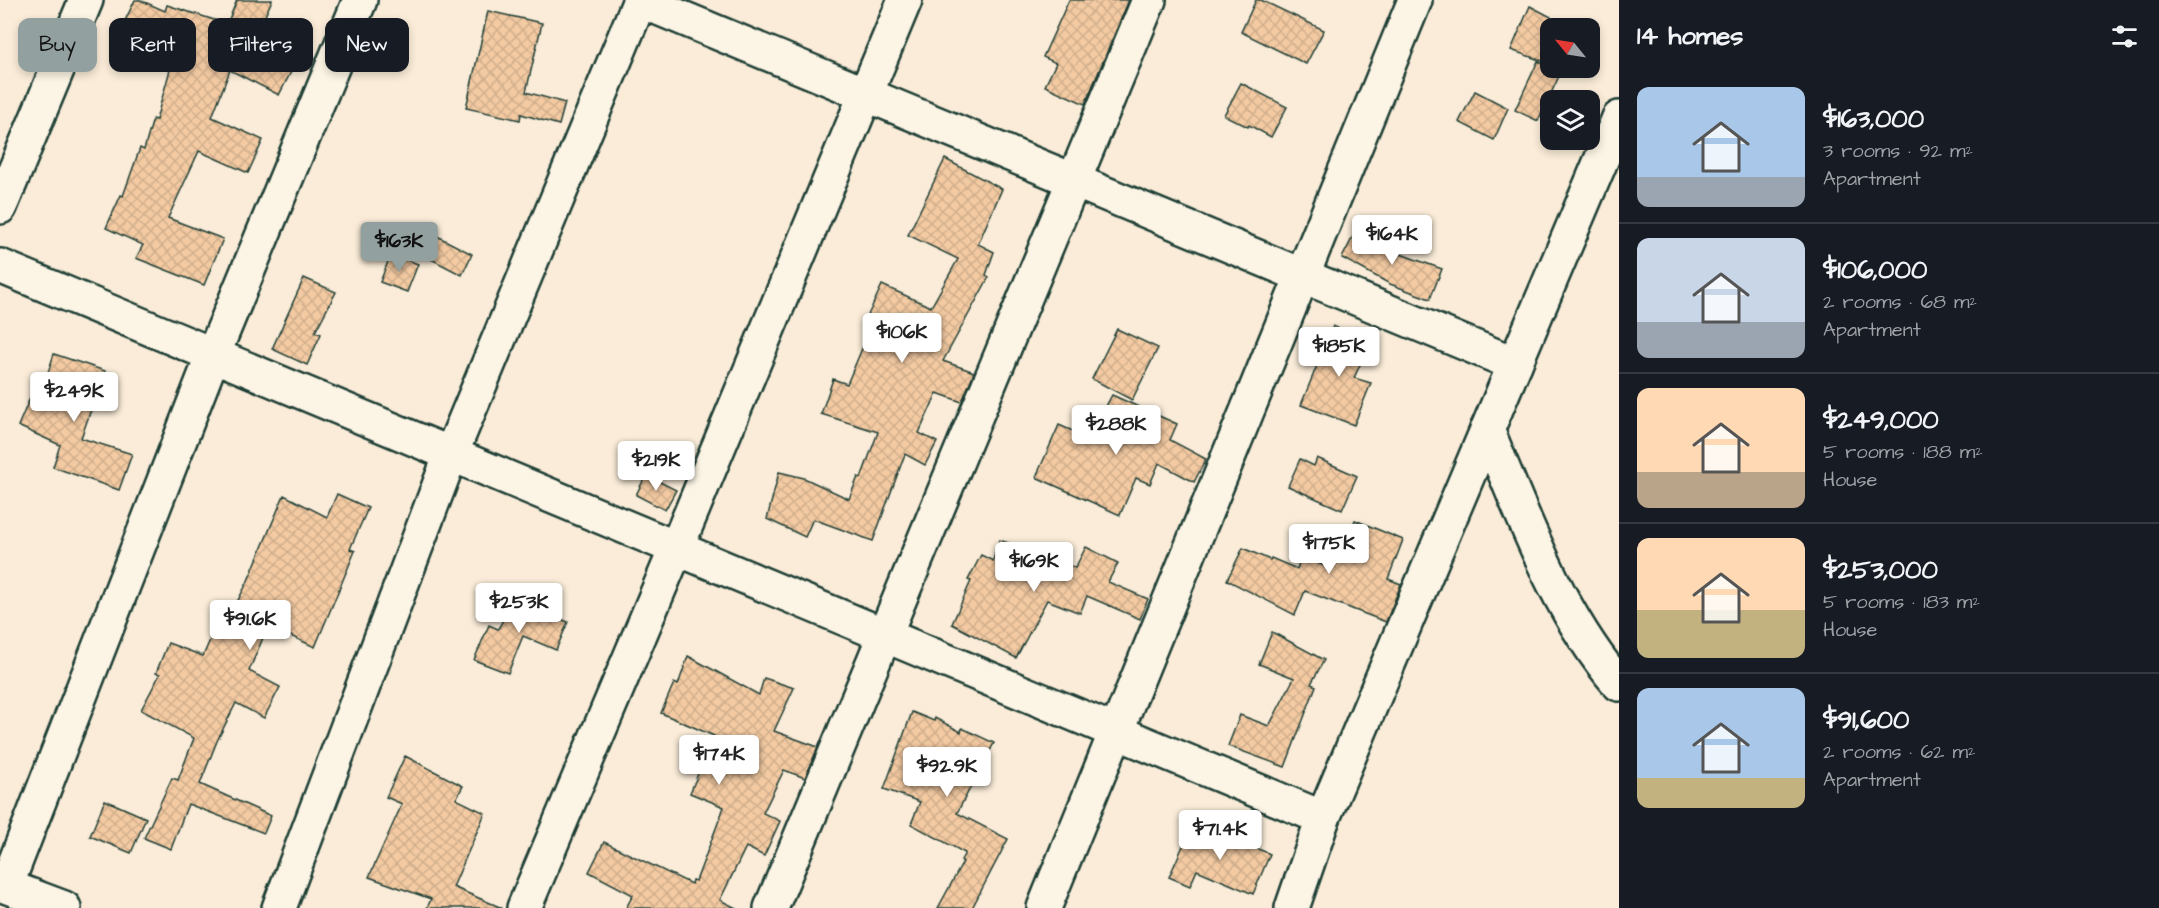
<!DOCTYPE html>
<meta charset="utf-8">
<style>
:root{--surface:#171b24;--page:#242831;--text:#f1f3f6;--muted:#9ea1a6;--line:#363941;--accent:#92a19f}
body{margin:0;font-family:"Architects Daughter",sans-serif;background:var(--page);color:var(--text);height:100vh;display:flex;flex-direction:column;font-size:22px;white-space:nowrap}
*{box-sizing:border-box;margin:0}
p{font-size:20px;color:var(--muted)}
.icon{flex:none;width:33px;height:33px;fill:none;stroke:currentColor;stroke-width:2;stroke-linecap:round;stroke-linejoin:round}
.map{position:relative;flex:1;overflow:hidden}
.sheet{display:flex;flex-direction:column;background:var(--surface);width:540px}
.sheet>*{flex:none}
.hud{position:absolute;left:18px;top:18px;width:570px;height:54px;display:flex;gap:12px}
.needle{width:39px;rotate:300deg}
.buttons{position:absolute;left:1540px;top:18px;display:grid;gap:12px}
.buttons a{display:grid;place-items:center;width:60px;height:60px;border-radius:12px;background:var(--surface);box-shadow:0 3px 9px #0003;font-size:30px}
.price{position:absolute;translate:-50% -51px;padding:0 14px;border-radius:6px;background:#fff;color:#222;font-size:20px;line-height:39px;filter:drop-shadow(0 2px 3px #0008)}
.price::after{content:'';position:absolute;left:50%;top:36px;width:18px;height:14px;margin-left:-9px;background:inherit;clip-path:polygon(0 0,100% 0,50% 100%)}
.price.selected{background:var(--accent);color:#111}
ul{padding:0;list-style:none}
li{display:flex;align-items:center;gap:18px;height:150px;padding:0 18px}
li+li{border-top:2px solid var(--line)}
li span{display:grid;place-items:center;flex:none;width:168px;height:120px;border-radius:12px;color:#555}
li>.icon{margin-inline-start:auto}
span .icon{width:72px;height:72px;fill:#fffc;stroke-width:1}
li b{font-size:26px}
h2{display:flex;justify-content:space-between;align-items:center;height:72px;padding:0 18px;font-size:26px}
.tag{padding:0 21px;border-radius:12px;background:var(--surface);box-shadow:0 3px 9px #0003;font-size:21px;line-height:54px}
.tag.selected{background:var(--accent);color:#111}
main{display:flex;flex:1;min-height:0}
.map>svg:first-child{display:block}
</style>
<main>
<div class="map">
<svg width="1619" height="908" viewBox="0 0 1619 908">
<defs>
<pattern id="building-cross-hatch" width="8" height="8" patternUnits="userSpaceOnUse" patternTransform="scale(1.5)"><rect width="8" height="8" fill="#f3caa2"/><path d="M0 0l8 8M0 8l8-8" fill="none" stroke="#d0ae8c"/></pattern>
</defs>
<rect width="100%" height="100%" fill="#faecd8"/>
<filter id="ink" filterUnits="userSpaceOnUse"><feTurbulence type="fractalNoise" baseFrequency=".0167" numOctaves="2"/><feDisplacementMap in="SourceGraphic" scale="12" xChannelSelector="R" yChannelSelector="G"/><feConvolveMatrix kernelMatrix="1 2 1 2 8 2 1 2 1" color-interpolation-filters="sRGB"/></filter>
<g filter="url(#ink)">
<g fill="url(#building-cross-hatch)" stroke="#1f3d34" stroke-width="1.5">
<path d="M135,0H140L165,11L167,5L227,24L237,0H272L252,45L294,66L279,95L230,70L212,117L263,140L248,173L199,151L168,218L223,239L204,285L136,258L143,245L106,228L121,195L123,196L140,148L144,150L153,119L156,120L175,52L163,47L164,43L123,25Z"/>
<path d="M1069,0H1129L1085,104L1045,86L1056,63L1043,57Z"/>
<path d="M1256,0H1261L1324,30L1306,64L1241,32Z"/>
<path d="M1530,6L1551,17V64L1511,50Z"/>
<path d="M488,11L542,23L526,92L565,103L559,125L521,114L520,120L466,108Z"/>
<path d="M1538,61L1560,74L1538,121L1515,110Z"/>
<path d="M1241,83L1287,107L1271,137L1249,125L1248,127L1224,115Z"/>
<path d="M1475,91L1508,108L1494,140L1459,122Z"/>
<path d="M945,159L1002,189L978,244L994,252L986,275L989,277L943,361L974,372L962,402L937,393L919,433L937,442L925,465L905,454L873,541L813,519L805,537L767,519L779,472L804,478L849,499L858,477L861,478L878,432L821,414L833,379L847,384L875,318L868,315L882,285L931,307L958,259L908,235Z"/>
<path d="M1356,231L1395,252L1442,269L1430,299L1390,284L1342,258Z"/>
<path d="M433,234L472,254L462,275L423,255Z"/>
<path d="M391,254L418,264L407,292L380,282Z"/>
<path d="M304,278L336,292L315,332L321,334L307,365L272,349Z"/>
<path d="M1333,326L1370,343L1354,378L1371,383L1354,425L1301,405Z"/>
<path d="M1117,329L1158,348L1132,400L1092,379Z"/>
<path d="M54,354L105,371L81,438L132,454L119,490L53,467L60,445L18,426L33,391L41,394Z"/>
<path d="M1112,395L1177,424L1170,440L1206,459L1194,482L1159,463L1150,484L1136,478L1120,515L1036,477L1059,425L1089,438Z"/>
<path d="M1317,458L1357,476L1342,510L1288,486L1300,459L1314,466Z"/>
<path d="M646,475L676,490L665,510L636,495Z"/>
<path d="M337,494L368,508L350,549L355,551L315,647L268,626L249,671L280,687L264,718L236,703L217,741L200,784L271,816L264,833L188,804L171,849L144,838L172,778L178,780L194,738L141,710L160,674L156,673L168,643L203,656L217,624L224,627L247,583L284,495L327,517Z"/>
<path d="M1355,520L1403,540L1388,579L1401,584L1386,622L1305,591L1295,615L1227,580L1243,548L1270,560L1271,558L1297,569L1301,557L1328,567L1332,557L1340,560Z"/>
<path d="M999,540L1024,548L1051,562L1053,558L1075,568L1086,547L1118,563L1108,582L1148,599L1140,619L1087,596L1080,613L1047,600L1016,658L952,624L971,581L968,580L981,555L993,561Z"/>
<path d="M516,596L546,613L568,622L556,650L523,636L508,673L474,660L489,625L498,629Z"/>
<path d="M1272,632L1324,660L1311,684L1316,686L1285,767L1228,746L1240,715L1269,726L1294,678L1259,664Z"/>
<path d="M688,656L759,695L764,678L794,688L774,731L818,747L805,778L784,770L763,813L780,821L764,856L746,847L720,900L736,908H626L633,895L589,872L604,842L691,884L692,880L696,881L724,807L690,793L714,736L661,713L674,683L678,685Z"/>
<path d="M912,712L934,721L935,718L961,732L962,728L994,743L957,813L1008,839L972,908H938L963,862L961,860L965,853L911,824L920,802L884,789Z"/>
<path d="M405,756L463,786L456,799L485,813L453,887L502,908H427L431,899L369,877L402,804L386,797Z"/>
<path d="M105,800L146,818L131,853L90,836Z"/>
<path d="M1191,828L1225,844L1228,836L1270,854L1253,894L1197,870L1190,886L1169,877Z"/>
</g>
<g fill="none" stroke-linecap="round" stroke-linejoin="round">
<g stroke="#1f3d34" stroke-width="38">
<g id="minor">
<path d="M639,0L1515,364"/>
<path d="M0,207L86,0"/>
<path d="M0,266L1323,818"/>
<path d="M1487,430C1524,517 1557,612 1619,684"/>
<path d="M0,884L64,908"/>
<path d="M6,886L213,355L360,0"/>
<path d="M279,908L451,454L640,0"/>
<path d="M524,908L676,549L905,0"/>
<path d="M771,908L1149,0"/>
<path d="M1044,908L1415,0"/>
<path d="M1292,908L1323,818L1619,118"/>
</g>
</g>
<use href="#minor" stroke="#fcf5e5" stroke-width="33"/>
</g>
</g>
</svg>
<div class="buttons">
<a><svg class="needle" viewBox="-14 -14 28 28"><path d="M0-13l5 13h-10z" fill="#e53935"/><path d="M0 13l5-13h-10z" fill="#9ea1a6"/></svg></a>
<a><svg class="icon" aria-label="layers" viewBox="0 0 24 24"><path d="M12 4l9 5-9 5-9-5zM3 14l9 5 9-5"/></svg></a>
</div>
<b class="price" style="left:1392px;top:266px">$164K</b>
<b class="price selected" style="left:399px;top:273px">$163K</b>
<b class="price" style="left:902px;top:364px">$106K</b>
<b class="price" style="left:1339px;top:378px">$185K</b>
<b class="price" style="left:74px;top:423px">$249K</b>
<b class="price" style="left:1116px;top:456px">$288K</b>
<b class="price" style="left:656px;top:492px">$219K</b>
<b class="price" style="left:1329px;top:575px">$175K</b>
<b class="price" style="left:1034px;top:593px">$169K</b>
<b class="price" style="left:519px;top:634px">$253K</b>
<b class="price" style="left:250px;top:651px">$91.6K</b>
<b class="price" style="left:719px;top:786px">$174K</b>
<b class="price" style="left:947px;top:798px">$92.9K</b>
<b class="price" style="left:1220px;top:861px">$71.4K</b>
<div class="hud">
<a class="tag selected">Buy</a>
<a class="tag">Rent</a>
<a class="tag">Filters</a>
<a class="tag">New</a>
</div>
</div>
<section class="sheet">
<h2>14 homes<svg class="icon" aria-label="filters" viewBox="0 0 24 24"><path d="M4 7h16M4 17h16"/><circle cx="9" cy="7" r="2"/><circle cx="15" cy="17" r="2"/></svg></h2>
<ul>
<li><span style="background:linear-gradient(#a9c7e8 75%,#9aa5b1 0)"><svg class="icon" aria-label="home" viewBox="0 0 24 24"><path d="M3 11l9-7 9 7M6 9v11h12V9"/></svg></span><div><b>$163,000</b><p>3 rooms · 92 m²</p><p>Apartment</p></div></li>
<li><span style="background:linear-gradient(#c9d6e8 70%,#9aa5b1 0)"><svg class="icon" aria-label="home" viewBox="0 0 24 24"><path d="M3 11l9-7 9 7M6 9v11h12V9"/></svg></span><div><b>$106,000</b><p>2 rooms · 68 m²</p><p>Apartment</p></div></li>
<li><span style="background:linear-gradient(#ffd9b3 70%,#b9a48a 0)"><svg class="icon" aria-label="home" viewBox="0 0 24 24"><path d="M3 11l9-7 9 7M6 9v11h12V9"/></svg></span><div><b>$249,000</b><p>5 rooms · 188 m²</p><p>House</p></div></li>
<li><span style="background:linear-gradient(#ffd9b3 60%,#c2b280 0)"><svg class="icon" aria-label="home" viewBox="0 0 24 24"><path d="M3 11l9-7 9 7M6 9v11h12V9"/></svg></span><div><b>$253,000</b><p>5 rooms · 183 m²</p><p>House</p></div></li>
<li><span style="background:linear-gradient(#a9c7e8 75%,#c2b280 0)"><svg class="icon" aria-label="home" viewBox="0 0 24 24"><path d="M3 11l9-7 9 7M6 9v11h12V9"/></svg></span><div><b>$91,600</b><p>2 rooms · 62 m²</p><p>Apartment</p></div></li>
</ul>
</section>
</main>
